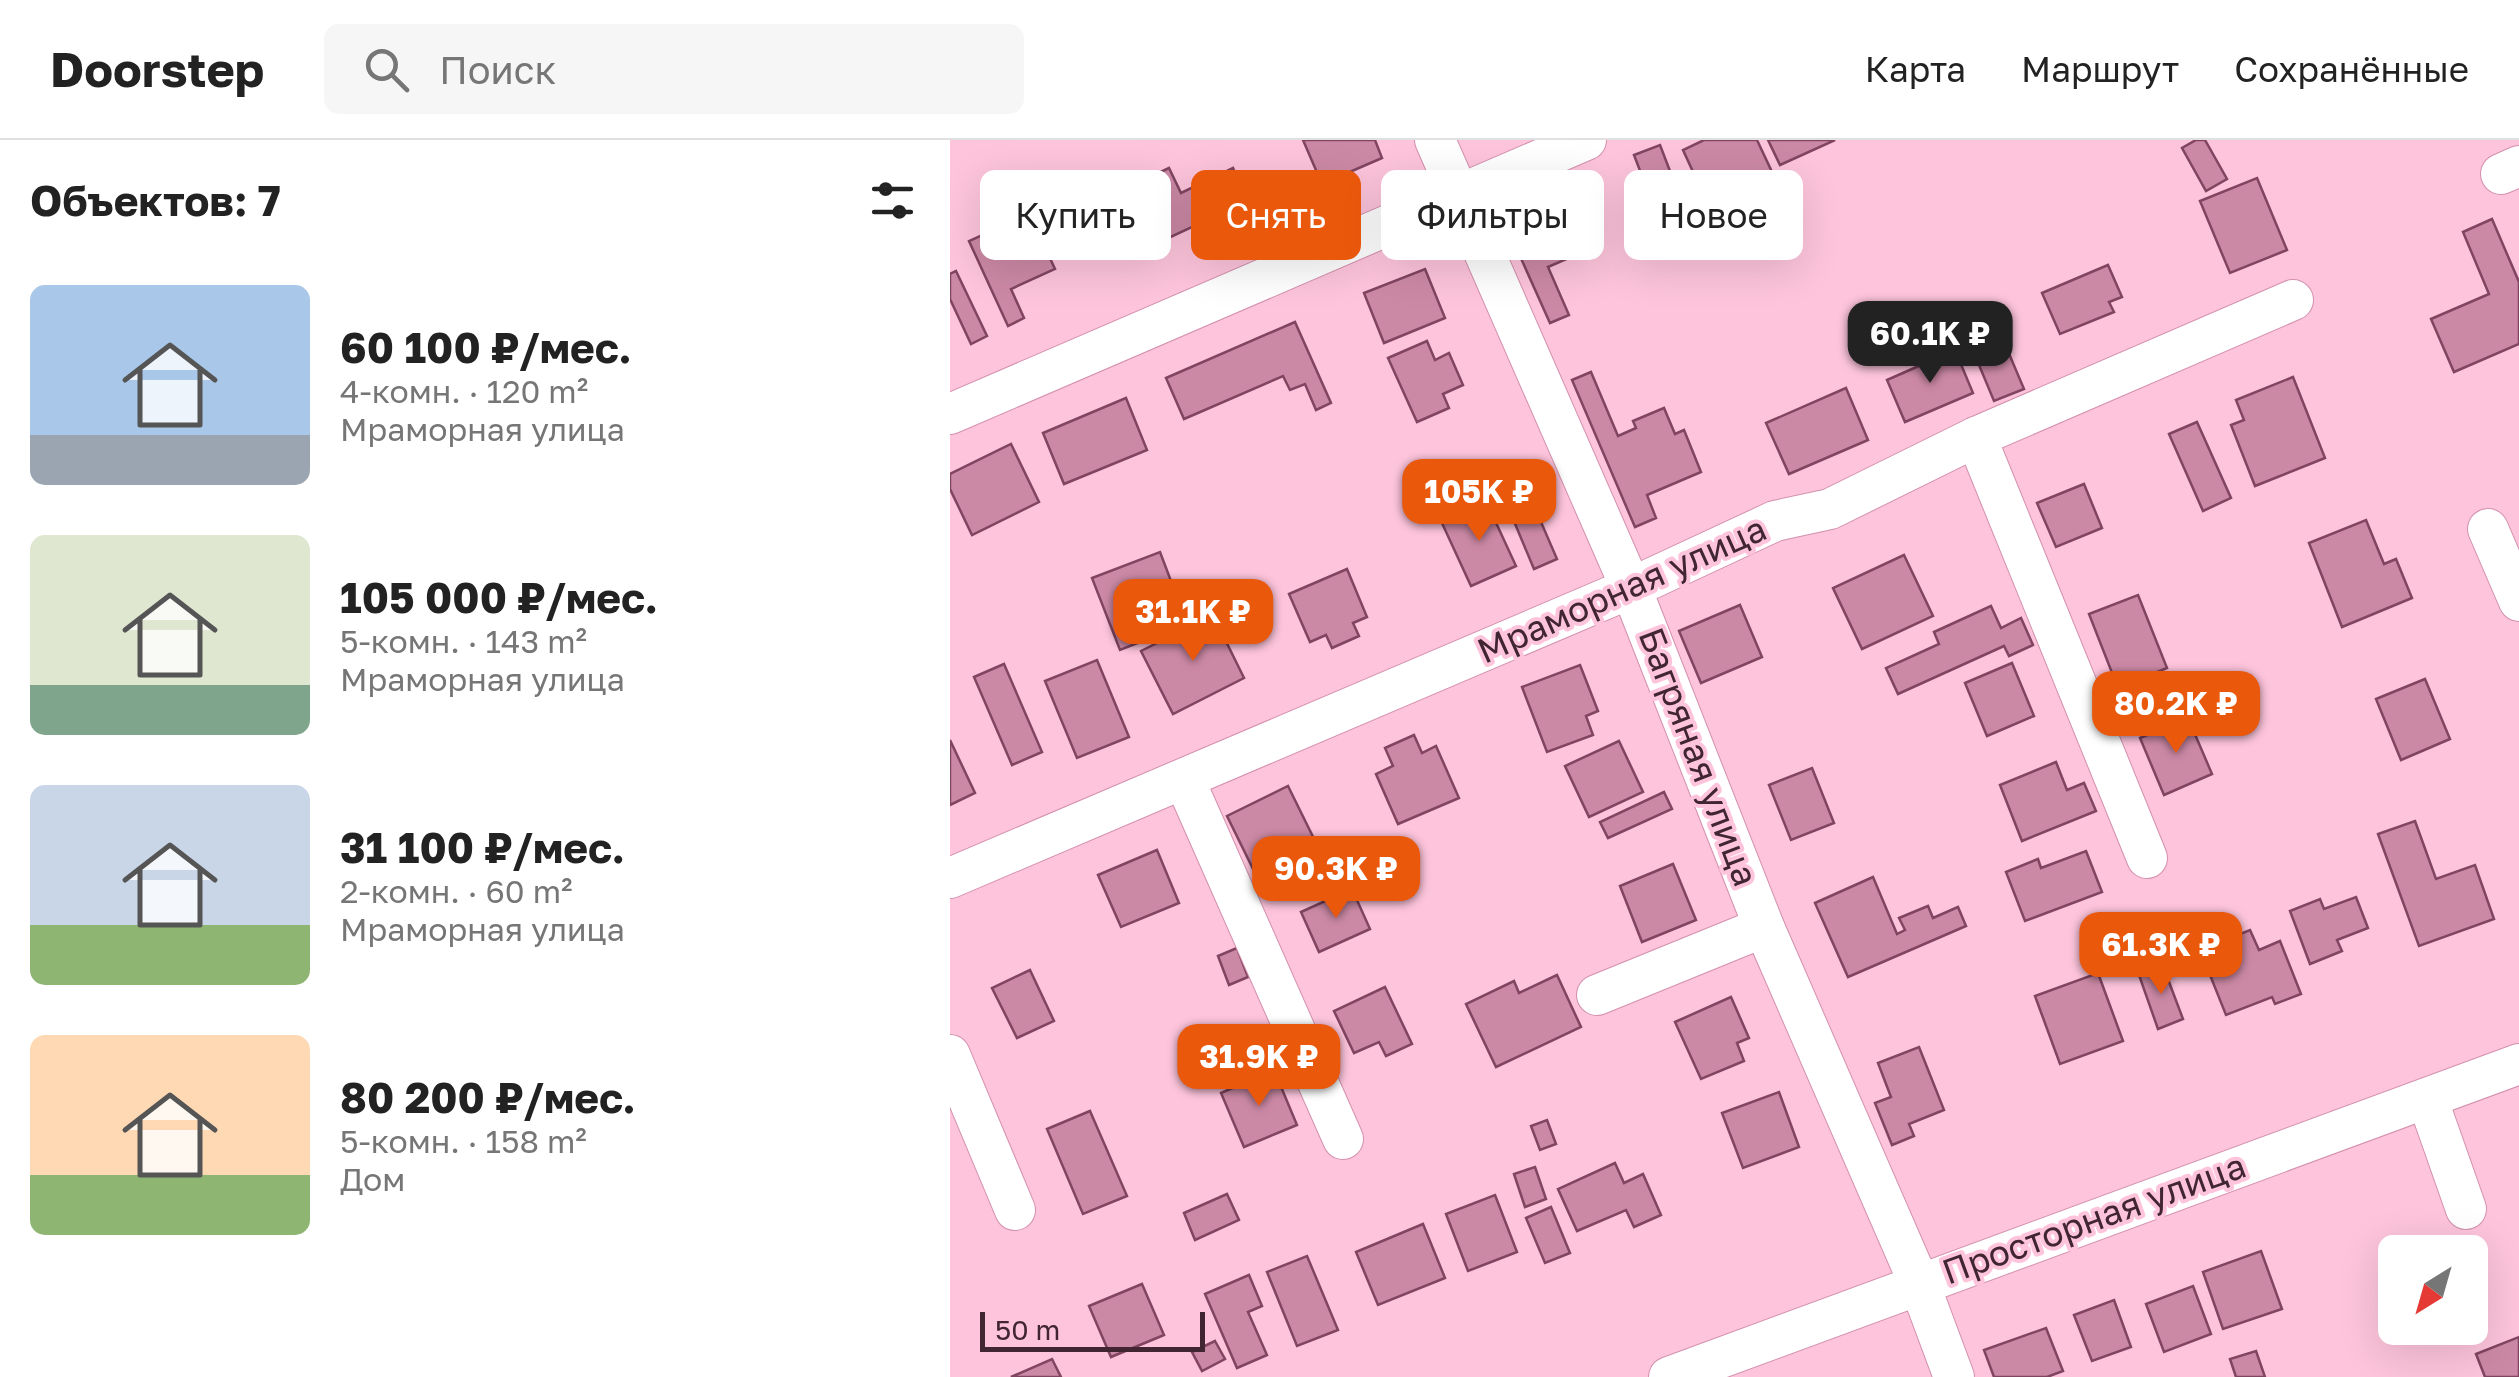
<!DOCTYPE html>
<html lang="ru">
<meta charset="utf-8">
<style>
:root{--surface:#fff;--page:#f6f6f6;--text:#222;--muted:#767676;--line:#e0e0e0;--accent:#ea580c}
body{margin:0;font-family:"Golos Text",sans-serif;background:var(--page);color:var(--text);height:100vh;display:flex;flex-direction:column;font-size:38px;white-space:nowrap}
*{box-sizing:border-box;margin:0}
p{font-size:32px;color:var(--muted)}
.icon{flex:none;width:55px;height:55px;fill:none;stroke:currentColor;stroke-width:2;stroke-linecap:round;stroke-linejoin:round}
.map{position:relative;flex:1;overflow:hidden}
.details{display:flex;flex-direction:column;background:var(--surface);width:950px}
.details>*{flex:none}
.guide{position:absolute;left:30px;top:30px;width:950px;height:90px;display:flex;gap:20px}
.needle{width:65px;rotate:217deg}
.controls{position:absolute;left:1428px;top:1095px;display:grid;gap:20px}
.controls a{display:grid;place-items:center;width:110px;height:110px;border-radius:15px;background:var(--surface);box-shadow:0 10px 40px #0002;font-size:50px}
.scale{position:absolute;left:30px;bottom:25px;width:225px;box-sizing:border-box;padding-left:10px;border:5px solid #412631;border-top:0;font-size:28px;line-height:35px;white-space:nowrap;color:#412631;-webkit-text-stroke:8px #fdc4db;paint-order:stroke}
.price{position:absolute;translate:-50% -85px;padding:0 22px;border-radius:20px;background:var(--accent);color:#fff;font-size:32px;line-height:65px;filter:drop-shadow(0 2px 5px #0008)}
.price::after{content:'';position:absolute;left:50%;top:60px;width:30px;height:22px;margin-left:-15px;background:inherit;clip-path:polygon(0 0,100% 0,50% 100%)}
.price.current{background:#222;color:#fff}
ul{padding:0;list-style:none}
li{display:flex;align-items:center;gap:30px;height:250px;padding:0 30px}
li span{display:grid;place-items:center;flex:none;width:280px;height:200px;border-radius:15px;color:#555}
li>.icon{margin-inline-start:auto}
span .icon{width:120px;height:120px;fill:#fffc;stroke-width:1}
li b{font-size:42px}
h2{display:flex;justify-content:space-between;align-items:center;height:120px;padding:0 30px;font-size:42px}
.chip{padding:0 35px;border-radius:15px;background:var(--surface);box-shadow:0 10px 40px #0002;font-size:35px;line-height:90px}
.chip.current{background:var(--accent);color:#fff}
header{display:flex;align-items:center;gap:60px;box-sizing:border-box;height:140px;padding:0 50px;background:var(--surface);border-bottom:2px solid var(--line)}
header strong{font-size:48px}
nav{display:flex;gap:55px;margin-inline-start:auto;font-size:35px}
.search{width:700px;height:90px;background:var(--page);display:flex;align-items:center;gap:25px;box-sizing:border-box;padding:0 35px;border-radius:15px;color:var(--muted);font-size:38px}
main{display:flex;flex:1;min-height:0}
.map>svg:first-child{display:block}
</style>
<header>
<strong>Doorstep</strong>
<div class="search"><svg class="icon" aria-label="search" viewBox="0 0 24 24"><circle cx="10" cy="10" r="6"/><path d="M15 15l6 6"/></svg>Поиск</div>
<nav><a>Карта</a><a>Маршрут</a><a>Сохранённые</a></nav>
</header>
<main>
<section class="details">
<h2>Объектов: 7<svg class="icon" aria-label="filters" viewBox="0 0 24 24"><path d="M4 7h16M4 17h16"/><circle cx="9" cy="7" r="2"/><circle cx="15" cy="17" r="2"/></svg></h2>
<ul>
<li><span style="background:linear-gradient(#a9c7e8 75%,#9aa5b1 0)"><svg class="icon" aria-label="home" viewBox="0 0 24 24"><path d="M3 11l9-7 9 7M6 9v11h12V9"/></svg></span><div><b>60 100 ₽/мес.</b><p>4-комн. · 120 m²</p><p>Мраморная улица</p></div></li>
<li><span style="background:linear-gradient(#dfe7d0 75%,#7fa58c 0)"><svg class="icon" aria-label="home" viewBox="0 0 24 24"><path d="M3 11l9-7 9 7M6 9v11h12V9"/></svg></span><div><b>105 000 ₽/мес.</b><p>5-комн. · 143 m²</p><p>Мраморная улица</p></div></li>
<li><span style="background:linear-gradient(#c9d6e8 70%,#8fb573 0)"><svg class="icon" aria-label="home" viewBox="0 0 24 24"><path d="M3 11l9-7 9 7M6 9v11h12V9"/></svg></span><div><b>31 100 ₽/мес.</b><p>2-комн. · 60 m²</p><p>Мраморная улица</p></div></li>
<li><span style="background:linear-gradient(#ffd9b3 70%,#8fb573 0)"><svg class="icon" aria-label="home" viewBox="0 0 24 24"><path d="M3 11l9-7 9 7M6 9v11h12V9"/></svg></span><div><b>80 200 ₽/мес.</b><p>5-комн. · 158 m²</p><p>Дом</p></div></li>
</ul>
</section>
<div class="map">
<svg width="1569" height="1237" viewBox="0 0 1569 1237">
<rect width="100%" height="100%" fill="#fdc4db"/>
<g fill="#cc89a5" stroke="#814561" stroke-width="2.5">
<path d="M353,0H425L432,18L372,44Z"/>
<path d="M754,0H807L822,32L757,62L733,10Z"/>
<path d="M818,0H885L830,25Z"/>
<path d="M1246,0H1255L1277,39L1256,51L1232,8Z"/>
<path d="M710,5L733,65L707,75L684,15Z"/>
<path d="M219,28L231,53L283,28L298,61L182,115L155,58Z"/>
<path d="M1307,38L1337,110L1280,133L1250,61Z"/>
<path d="M628,53L651,104L598,127L619,175L600,183L556,85Z"/>
<path d="M79,74L105,129L61,149L74,178L58,186L19,101Z"/>
<path d="M1542,79L1569,142V204L1504,232L1481,179L1539,154L1513,92Z"/>
<path d="M1158,125L1172,157L1159,162L1164,172L1110,194L1092,153Z"/>
<path d="M475,129L495,178L434,203L414,153Z"/>
<path d="M6,131L37,196L21,204L0,159V134Z"/>
<path d="M1038,164L1074,249L1044,261L1024,213L1040,207L1025,170Z"/>
<path d="M345,182L381,263L366,270L355,244L340,250L333,236L234,279L216,238Z"/>
<path d="M477,201L485,220L499,213L513,245L493,254L499,268L467,282L438,218Z"/>
<path d="M1005,210L1023,253L955,282L937,240Z"/>
<path d="M641,232L668,296L686,288L683,281L714,268L725,294L734,290L751,332L697,355L706,378L685,387L622,240Z"/>
<path d="M1343,237L1375,318L1305,346L1281,285L1294,280L1286,260Z"/>
<path d="M896,248L918,300L839,334L816,283Z"/>
<path d="M176,258L197,310L114,344L93,293Z"/>
<path d="M1247,282L1281,358L1253,371L1219,294Z"/>
<path d="M61,304L89,362L22,395L0,349V334Z"/>
<path d="M1134,344L1152,388L1106,407L1087,363Z"/>
<path d="M575,345L607,419L584,429L553,355Z"/>
<path d="M536,361L566,426L521,446L491,381Z"/>
<path d="M1416,380L1434,424L1446,419L1462,458L1392,487L1359,403Z"/>
<path d="M210,412L224,449L185,464L198,499L170,510L142,438Z"/>
<path d="M954,415L983,476L912,509L883,448Z"/>
<path d="M397,429L417,477L403,483L409,496L382,508L376,495L360,502L339,454Z"/>
<path d="M1188,455L1217,528L1168,548L1139,474Z"/>
<path d="M790,465L812,517L751,543L729,491Z"/>
<path d="M1041,466L1051,488L1071,478L1083,505L1059,516L1054,506L948,554L936,528L989,504L984,492Z"/>
<path d="M263,475L294,538L223,574L191,511Z"/>
<path d="M147,520L179,597L127,618L95,541Z"/>
<path d="M1062,523L1084,576L1037,596L1015,543Z"/>
<path d="M54,524L92,612L62,625L24,537Z"/>
<path d="M630,525L648,571L636,576L643,595L597,612L572,547Z"/>
<path d="M1475,539L1500,599L1451,620L1426,559Z"/>
<path d="M1238,578L1262,634L1214,655L1190,598Z"/>
<path d="M464,595L472,613L486,606L509,658L448,684L426,634L443,626L435,608Z"/>
<path d="M0,600L25,653L0,665Z"/>
<path d="M669,601L693,652L639,677L615,626Z"/>
<path d="M1106,622L1117,650L1134,643L1146,671L1072,701L1050,645Z"/>
<path d="M862,628L884,683L841,700L819,645Z"/>
<path d="M338,646L368,707L307,737L277,676Z"/>
<path d="M714,652L722,669L658,698L650,682Z"/>
<path d="M1465,681L1486,739L1525,725L1544,779L1469,806L1428,694Z"/>
<path d="M207,710L229,763L171,787L148,735Z"/>
<path d="M1136,711L1152,752L1075,781L1056,732L1088,719L1091,728Z"/>
<path d="M723,724L746,780L692,802L670,746Z"/>
<path d="M923,737L947,794L955,790L949,778L978,766L983,778L1008,767L1016,786L898,837L865,763Z"/>
<path d="M402,749L420,789L369,812L351,772Z"/>
<path d="M1406,757L1418,788L1387,800L1392,811L1360,824L1340,771L1370,759L1374,769Z"/>
<path d="M1300,790L1309,810L1330,801L1351,854L1325,864L1322,857L1276,875L1250,810Z"/>
<path d="M287,808L298,837L279,845L268,816Z"/>
<path d="M1213,826L1233,879L1208,889L1189,835Z"/>
<path d="M80,830L104,881L67,898L42,848Z"/>
<path d="M1148,833L1173,901L1110,924L1085,856Z"/>
<path d="M607,835L631,887L546,927L516,864L564,841L569,853Z"/>
<path d="M435,847L462,904L436,916L429,902L404,913L384,871Z"/>
<path d="M781,857L799,898L787,903L794,921L751,939L725,882Z"/>
<path d="M969,907L994,970L959,984L964,996L942,1005L925,963L941,957L928,923Z"/>
<path d="M324,930L347,985L294,1007L271,953Z"/>
<path d="M829,952L849,1007L793,1028L772,973Z"/>
<path d="M140,971L177,1056L133,1074L97,989Z"/>
<path d="M597,980L606,1004L590,1010L581,986Z"/>
<path d="M665,1023L674,1043L693,1034L711,1075L684,1087L676,1070L627,1091L608,1049Z"/>
<path d="M585,1027L596,1059L575,1067L564,1034Z"/>
<path d="M277,1054L289,1080L245,1100L234,1073Z"/>
<path d="M545,1055L567,1112L518,1131L496,1074Z"/>
<path d="M601,1067L620,1113L595,1123L576,1078Z"/>
<path d="M473,1084L495,1138L428,1165L406,1112Z"/>
<path d="M1311,1111L1332,1169L1273,1189L1253,1132Z"/>
<path d="M357,1116L388,1190L347,1206L317,1132Z"/>
<path d="M299,1135L312,1166L298,1172L317,1215L287,1228L255,1154Z"/>
<path d="M192,1144L214,1195L161,1217L139,1166Z"/>
<path d="M1243,1146L1261,1194L1214,1212L1196,1164Z"/>
<path d="M1164,1160L1181,1207L1142,1221L1124,1175Z"/>
<path d="M1096,1188L1113,1231L1097,1237H1044L1034,1210Z"/>
<path d="M1569,1197V1237H1535L1526,1214Z"/>
<path d="M265,1201L275,1219L252,1231L242,1212Z"/>
<path d="M1306,1211L1315,1237H1286L1280,1219Z"/>
<path d="M102,1219L111,1237H61Z"/>
</g>
<g fill="none" stroke-linecap="round" stroke-linejoin="round">
<g stroke="#d390ad" stroke-width="42">
<g id="minor">
<path d="M485,0L681,448L814,787L969,1143L1004,1237"/>
<path d="M1551,34L1569,26"/>
<path d="M0,274L636,0"/>
<path d="M1026,297L1197,718"/>
<path d="M1538,389L1569,461"/>
<path d="M234,639L393,999"/>
<path d="M0,738L681,448L825,381L880,369L1026,297L1343,160"/>
<path d="M647,855L814,787"/>
<path d="M0,915L65,1070"/>
<path d="M1477,958L1516,1069"/>
<path d="M719,1237L1569,924"/>
</g>
</g>
<use href="#minor" stroke="#fff" stroke-width="40"/>
</g>
<g text-anchor="middle" stroke-width="8" stroke-linejoin="round" paint-order="stroke">
<g font-size="35" fill="#412631" stroke="#fdc4db">
<text transform="translate(672 450) rotate(-24)" y="12">Мраморная улица</text>
<text transform="translate(748 617) rotate(69)" y="12">Багряная улица</text>
<text transform="translate(1144 1079) rotate(-20)" y="12">Просторная улица</text>
</g>
</g>
</svg>
<div class="controls">
<a><svg class="needle" viewBox="-14 -14 28 28"><path d="M0-13l5 13h-10z" fill="#e53935"/><path d="M0 13l5-13h-10z" fill="#767676"/></svg></a>
</div>
<div class="scale">50 m</div>
<b class="price current" style="left:980px;top:246px">60.1K ₽</b>
<b class="price" style="left:529px;top:404px">105K ₽</b>
<b class="price" style="left:243px;top:524px">31.1K ₽</b>
<b class="price" style="left:1226px;top:616px">80.2K ₽</b>
<b class="price" style="left:386px;top:781px">90.3K ₽</b>
<b class="price" style="left:1211px;top:857px">61.3K ₽</b>
<b class="price" style="left:309px;top:969px">31.9K ₽</b>
<div class="guide">
<a class="chip">Купить</a>
<a class="chip current">Снять</a>
<a class="chip">Фильтры</a>
<a class="chip">Новое</a>
</div>
</div>
</main>
